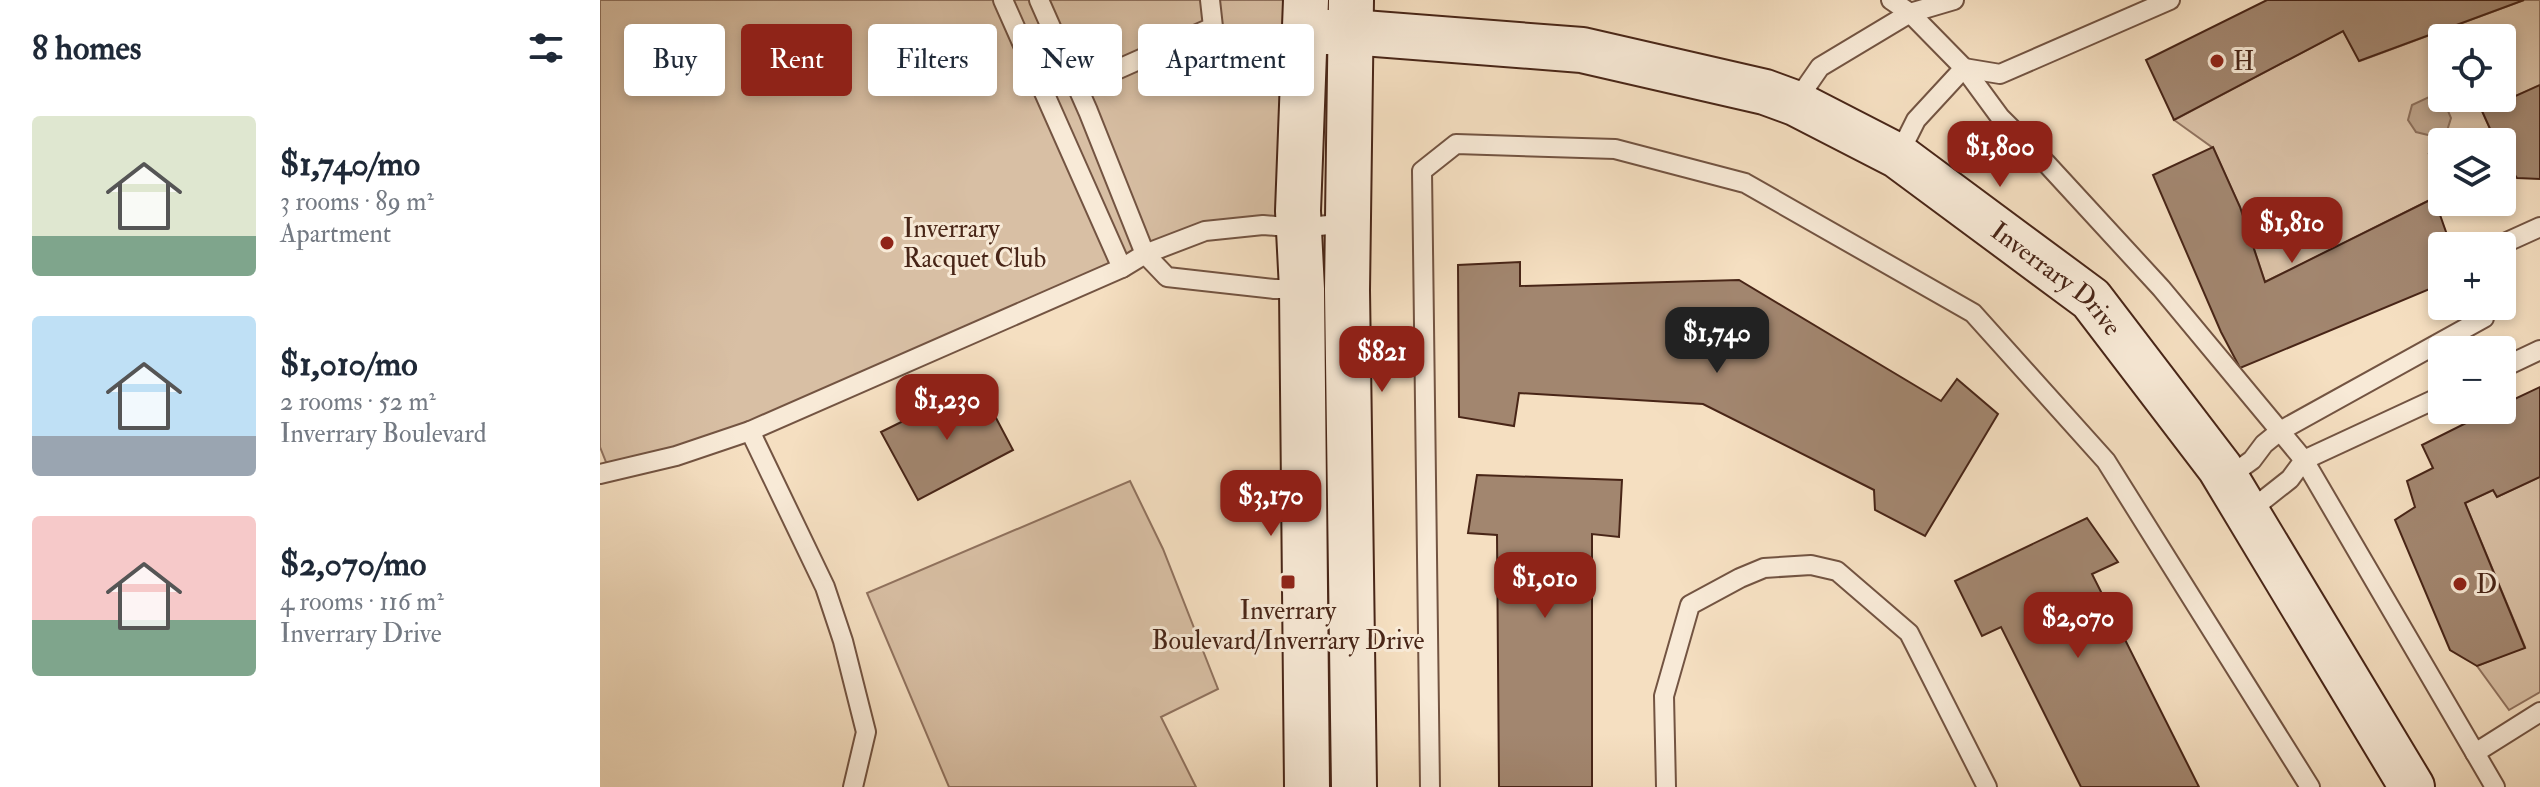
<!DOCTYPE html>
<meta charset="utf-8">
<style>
:root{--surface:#fff;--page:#f6f6f7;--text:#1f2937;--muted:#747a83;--accent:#8f2418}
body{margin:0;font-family:"IM FELL Double Pica",serif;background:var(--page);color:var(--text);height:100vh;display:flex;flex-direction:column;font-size:30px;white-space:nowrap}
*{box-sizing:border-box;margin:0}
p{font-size:26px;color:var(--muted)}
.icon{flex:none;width:44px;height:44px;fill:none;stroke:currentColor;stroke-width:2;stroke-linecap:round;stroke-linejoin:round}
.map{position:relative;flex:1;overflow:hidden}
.panel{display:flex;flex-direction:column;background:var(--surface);width:600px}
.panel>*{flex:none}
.hud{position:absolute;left:24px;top:24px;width:760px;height:72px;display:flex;gap:16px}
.fabs{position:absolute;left:1828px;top:24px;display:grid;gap:16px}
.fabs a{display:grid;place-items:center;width:88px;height:88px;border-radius:8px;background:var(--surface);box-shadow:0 4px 12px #0003;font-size:40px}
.price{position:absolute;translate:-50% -68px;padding:0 18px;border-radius:16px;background:var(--accent);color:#fff;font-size:26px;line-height:52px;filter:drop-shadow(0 2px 4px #0008)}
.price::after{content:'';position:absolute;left:50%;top:48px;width:24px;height:18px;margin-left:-12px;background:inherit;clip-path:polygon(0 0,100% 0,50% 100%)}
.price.on{background:#222;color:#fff}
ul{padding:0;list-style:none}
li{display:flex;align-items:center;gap:24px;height:200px;padding:0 32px}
li span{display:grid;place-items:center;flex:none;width:224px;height:160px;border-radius:8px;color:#555}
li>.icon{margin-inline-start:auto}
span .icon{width:96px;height:96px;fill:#fffc;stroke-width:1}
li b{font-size:34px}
h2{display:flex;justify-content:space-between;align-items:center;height:96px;padding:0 32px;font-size:34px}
.chip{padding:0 28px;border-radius:8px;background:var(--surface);box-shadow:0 4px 12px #0003;font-size:28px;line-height:72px}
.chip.on{background:var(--accent);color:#fff}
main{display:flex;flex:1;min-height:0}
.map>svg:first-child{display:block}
</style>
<main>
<section class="panel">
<h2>8 homes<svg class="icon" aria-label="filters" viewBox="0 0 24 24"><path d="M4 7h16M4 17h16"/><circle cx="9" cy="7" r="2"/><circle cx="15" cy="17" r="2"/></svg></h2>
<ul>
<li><span style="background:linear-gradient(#dfe7d0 75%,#7fa58c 0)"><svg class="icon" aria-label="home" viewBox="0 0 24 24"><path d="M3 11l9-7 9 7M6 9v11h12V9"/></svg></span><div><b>$1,740/mo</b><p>3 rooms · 89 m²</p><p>Apartment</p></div></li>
<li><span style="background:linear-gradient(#bfe0f5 75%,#9aa5b1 0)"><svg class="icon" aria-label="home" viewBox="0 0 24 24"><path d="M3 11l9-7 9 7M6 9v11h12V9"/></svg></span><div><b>$1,010/mo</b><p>2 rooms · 52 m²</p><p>Inverrary Boulevard</p></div></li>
<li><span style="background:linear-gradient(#f6c9c9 65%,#7fa58c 0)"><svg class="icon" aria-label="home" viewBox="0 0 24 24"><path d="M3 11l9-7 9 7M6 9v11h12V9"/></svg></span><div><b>$2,070/mo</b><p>4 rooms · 116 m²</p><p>Inverrary Drive</p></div></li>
</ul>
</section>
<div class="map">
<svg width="1940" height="787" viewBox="0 0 1940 787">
<rect width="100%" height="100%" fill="#f5dfc1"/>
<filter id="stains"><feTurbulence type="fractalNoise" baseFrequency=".0025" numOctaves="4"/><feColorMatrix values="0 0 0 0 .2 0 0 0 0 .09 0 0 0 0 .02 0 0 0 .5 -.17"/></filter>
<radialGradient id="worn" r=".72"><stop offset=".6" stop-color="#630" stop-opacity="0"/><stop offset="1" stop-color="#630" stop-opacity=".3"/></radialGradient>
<g fill="#d8bfa4" stroke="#90725e" stroke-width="2" fill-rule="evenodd">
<path d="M0,0H684L678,226L605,231L150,431L10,472L0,447Z"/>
<path d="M1924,0H1940V85L1882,111L1896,142H1842V190L1834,198L1665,282L1640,207L1613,148L1574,120L1743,31L1760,61ZM1842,38H1902V98H1842Z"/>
<path d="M1940,477V692L1909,710L1877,666L1925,647L1865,503L1893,490L1897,497Z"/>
<path d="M530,481L563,549L618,689L561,717L596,787H349L267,593Z"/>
</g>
<path fill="#baa087" stroke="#8c6f5a" stroke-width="2" d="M1829,97L1846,106L1851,118L1846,134L1840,138L1816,132L1808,120L1812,105Z"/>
<g fill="#a2866f" stroke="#482517" stroke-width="2">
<path d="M1667,0H1924L1759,61L1743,31L1574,120L1546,60Z"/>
<path d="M1940,85V179L1917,178L1902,156V142H1896L1882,111Z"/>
<path d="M1872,135L1875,142H1857Z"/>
<path d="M1613,147L1640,207L1665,282L1834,198L1851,246H1842V264L1831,268L1837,286L1640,368L1621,332L1553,175Z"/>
<path d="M1842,149V181L1829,154Z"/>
<path d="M920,262V286L1139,280L1341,401L1357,379L1398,414L1325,536L1275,510L1274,490L1103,404L919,393L914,426L859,417L858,265Z"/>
<path d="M378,384L413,450L318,500L281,432Z"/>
<path d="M1940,387V477L1897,497L1893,490L1865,503L1925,648L1877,666L1850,650L1795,520L1815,507L1807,481L1833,468L1822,445L1892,410H1902V405Z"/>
<path d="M877,475L1022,480L1019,537L992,534V787H899L897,535L868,533Z"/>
<path d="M1487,518L1518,562L1492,574L1599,787H1481L1401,627L1382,636L1355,581Z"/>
</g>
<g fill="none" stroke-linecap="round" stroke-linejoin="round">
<g stroke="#735442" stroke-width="22">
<g id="lane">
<path d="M403,0L522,268"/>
<path d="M439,0L488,111L545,254L567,277L674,289H704"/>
<path d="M1291,0L1310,13L1364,68L1400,117L1446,163L1561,288L1704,460L1895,787"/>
<path d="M478,87L613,27L610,0"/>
<path d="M1195,103L1220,67L1310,13L1354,0"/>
<path d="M1298,156L1316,120L1364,68L1400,74L1570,0"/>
<path d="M1898,246L1940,227"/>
<path d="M1902,368L1940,350"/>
<path d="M150,431L225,587L243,641L266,732L253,787"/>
<path d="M0,474L76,456L150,431L522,268L545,254L605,231L663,225L699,228L748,223"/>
<path d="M1627,478L1652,460L1664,444L1680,431L1884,318L1886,306"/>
<path d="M1647,513L1690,479L1704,460L1842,396"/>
<path d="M1875,753L1940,712"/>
<path d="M830,787L822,171L856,144L1015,149L1145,183L1373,313L1506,461L1710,787"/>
<path d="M1066,787L1064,696L1090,605L1140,578L1164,568L1211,565L1237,571L1309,633L1387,787"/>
</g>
</g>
<g stroke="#482517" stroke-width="48">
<g id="secondary">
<path d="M706,0L698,211L702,289L707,787"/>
<path d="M751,0L747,290L754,787"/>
<path id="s1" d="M705,32H750L982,50L1165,92L1195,103L1298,156L1491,299L1620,468L1812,787"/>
</g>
</g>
<use href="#lane" stroke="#f8ead7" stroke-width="18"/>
<use href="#secondary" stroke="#f8ead7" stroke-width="44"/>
</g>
<g fill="#8f2418" stroke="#f8ead7" stroke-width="3">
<circle cx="1617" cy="61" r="8"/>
<circle cx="287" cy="243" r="8"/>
<rect x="680" y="574" width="16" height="16" rx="4"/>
<circle cx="1860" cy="584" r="8"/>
</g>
<g text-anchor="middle" stroke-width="6" stroke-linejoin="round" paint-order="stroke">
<g font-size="26" fill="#482517" stroke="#f8ead7" text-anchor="start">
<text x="1633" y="70">H</text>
<text x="303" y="237">Inverrary<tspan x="303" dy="30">Racquet Club</tspan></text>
<text x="1876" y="593">D</text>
<text x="688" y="619" text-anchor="middle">Inverrary<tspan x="688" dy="30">Boulevard/Inverrary Drive</tspan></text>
</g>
<g font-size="26" fill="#482517" stroke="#f8ead7">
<text dy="9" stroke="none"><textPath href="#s1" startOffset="814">Inverrary Drive</textPath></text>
</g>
</g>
<rect width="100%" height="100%" filter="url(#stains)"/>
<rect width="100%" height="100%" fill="url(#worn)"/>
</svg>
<div class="fabs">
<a><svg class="icon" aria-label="locate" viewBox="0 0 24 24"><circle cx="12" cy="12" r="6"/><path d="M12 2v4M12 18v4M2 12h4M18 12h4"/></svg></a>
<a><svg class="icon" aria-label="layers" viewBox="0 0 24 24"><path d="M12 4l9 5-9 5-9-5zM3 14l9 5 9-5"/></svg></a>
<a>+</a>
<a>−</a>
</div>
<b class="price" style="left:1400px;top:189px">$1,800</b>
<b class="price" style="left:1692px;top:265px">$1,810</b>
<b class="price on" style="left:1117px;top:375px">$1,740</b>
<b class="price" style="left:782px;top:394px">$821</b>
<b class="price" style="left:347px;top:442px">$1,230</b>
<b class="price" style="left:671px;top:538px">$3,170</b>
<b class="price" style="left:945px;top:620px">$1,010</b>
<b class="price" style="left:1478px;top:660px">$2,070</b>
<div class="hud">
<a class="chip">Buy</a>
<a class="chip on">Rent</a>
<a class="chip">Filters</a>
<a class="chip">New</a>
<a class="chip">Apartment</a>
</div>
</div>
</main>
